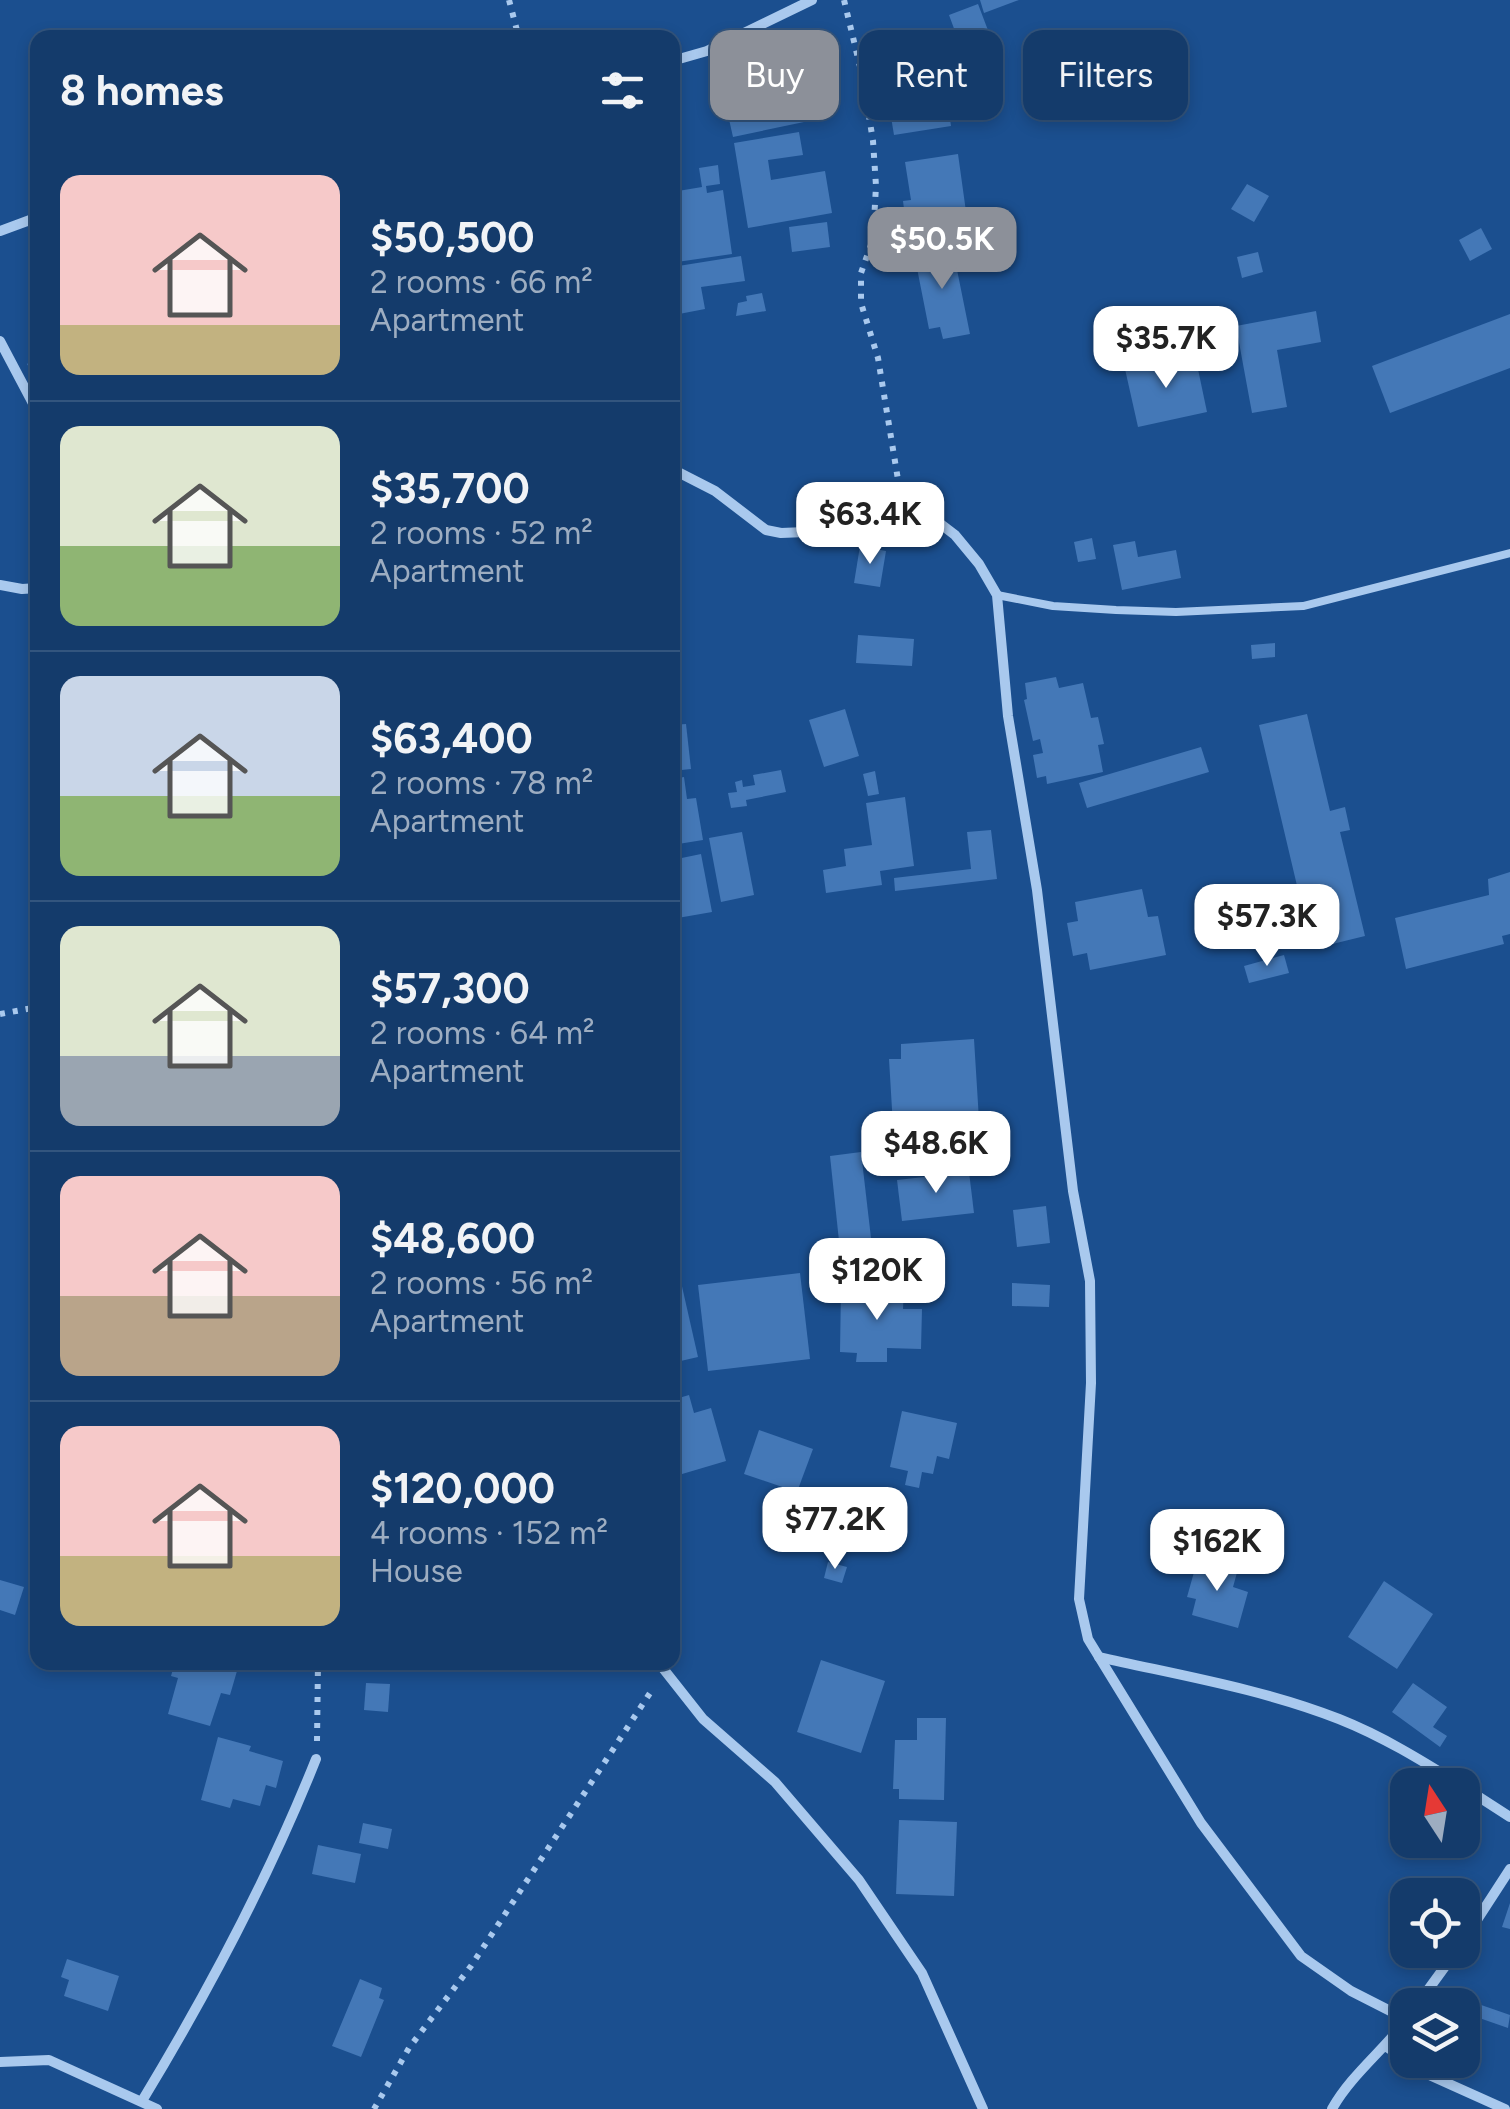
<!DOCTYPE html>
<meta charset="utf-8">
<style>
:root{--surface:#143b6b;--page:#1d4271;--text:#f1f3f6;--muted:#9dadc1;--line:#33557e;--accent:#8c9099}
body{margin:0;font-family:Figtree,sans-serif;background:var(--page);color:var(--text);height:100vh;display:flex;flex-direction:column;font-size:38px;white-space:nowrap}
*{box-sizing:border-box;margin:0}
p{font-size:32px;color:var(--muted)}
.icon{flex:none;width:55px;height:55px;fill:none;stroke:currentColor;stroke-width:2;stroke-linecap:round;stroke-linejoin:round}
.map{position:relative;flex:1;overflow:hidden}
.drawer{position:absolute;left:30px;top:30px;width:650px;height:1640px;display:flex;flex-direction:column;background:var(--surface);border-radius:20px;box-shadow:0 5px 15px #0003,0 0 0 2px var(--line)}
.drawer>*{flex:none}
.top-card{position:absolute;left:710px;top:30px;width:650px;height:90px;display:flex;gap:20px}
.needle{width:65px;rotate:348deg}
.fabs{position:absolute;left:1390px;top:1768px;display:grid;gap:20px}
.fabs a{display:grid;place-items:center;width:90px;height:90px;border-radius:20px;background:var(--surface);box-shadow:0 5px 15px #0003,0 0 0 2px var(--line);font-size:50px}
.price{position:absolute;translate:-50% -85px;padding:0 22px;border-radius:20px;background:#fff;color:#222;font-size:32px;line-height:65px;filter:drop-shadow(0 2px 5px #0008)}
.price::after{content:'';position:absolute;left:50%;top:60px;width:30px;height:22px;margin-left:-15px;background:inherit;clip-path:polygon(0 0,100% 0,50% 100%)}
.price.current{background:var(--accent);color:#fff}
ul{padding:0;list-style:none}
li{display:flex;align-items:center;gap:30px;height:250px;padding:0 30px}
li+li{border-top:2px solid var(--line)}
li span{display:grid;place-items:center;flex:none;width:280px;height:200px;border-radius:20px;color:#555}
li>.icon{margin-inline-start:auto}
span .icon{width:120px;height:120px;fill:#fffc;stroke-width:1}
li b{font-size:42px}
h2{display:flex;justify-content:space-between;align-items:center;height:120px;padding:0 30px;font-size:42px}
.tag{padding:0 35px;border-radius:20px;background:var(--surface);box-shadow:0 5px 15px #0003,0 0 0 2px var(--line);font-size:35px;line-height:90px}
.tag.current{background:var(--accent);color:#fff}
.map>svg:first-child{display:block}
</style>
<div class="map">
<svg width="1510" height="2109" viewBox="0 0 1510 2109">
<rect width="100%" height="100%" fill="#1b4f8f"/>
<g fill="#4478b7">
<path d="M980,0H1019L984,13Z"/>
<path d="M978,4L1005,75L994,79L999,91L980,99L949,15Z"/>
<path d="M929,48L932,61L923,62L920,49Z"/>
<path d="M791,59L795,76L806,74L813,103L801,106L804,122L733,137L719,75Z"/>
<path d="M946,90L951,126L894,135L888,99Z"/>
<path d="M799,132L803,155L768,160L771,180L825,171L832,213L748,228L734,143Z"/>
<path d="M958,154L968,226L916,234L914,216L905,217L903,201L911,200L905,162Z"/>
<path d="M718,165L720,184L706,186L707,193L723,190L732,254L677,262L672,237V192L702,187L699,168Z"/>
<path d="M1247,184L1269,196L1254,222L1231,209Z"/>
<path d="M827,222L830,247L792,252L789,227Z"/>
<path d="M1481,228L1492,249L1470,261L1459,240Z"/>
<path d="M952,245L970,334L943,339L940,327L929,329L914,253Z"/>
<path d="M1258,252L1263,272L1242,278L1237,257Z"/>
<path d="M741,256L745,281L701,287L705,309L679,314L675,295H672V267Z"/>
<path d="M762,293L766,311L736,316L738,303L747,301L746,296Z"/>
<path d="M1316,311L1321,342L1277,350L1287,407L1252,413L1236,326Z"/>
<path d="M1510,314V368L1390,413L1372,366Z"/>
<path d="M1195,355L1207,412L1138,427L1125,369Z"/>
<path d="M38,357V381L27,364Z"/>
<path d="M1092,538L1096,559L1078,562L1074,542Z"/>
<path d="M1135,541L1138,557L1176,550L1181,578L1122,590L1113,545Z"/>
<path d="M860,546L886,551L880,587L854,583Z"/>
<path d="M858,635L914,639L912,666L856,663Z"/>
<path d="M1275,643V657L1252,659L1251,645Z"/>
<path d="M1056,677L1059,688L1083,683L1091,718L1098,717L1104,744L1098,745L1103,772L1047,784L1046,776L1037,778L1033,755L1043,753L1040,739L1033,741L1024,700L1027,699L1025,683Z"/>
<path d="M845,709L859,756L824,767L809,720Z"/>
<path d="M1307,714L1330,811L1345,807L1350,830L1340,832L1365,936L1312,949L1259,725Z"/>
<path d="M686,724L691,769L672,771V725Z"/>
<path d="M1201,747L1209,772L1087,808L1079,783Z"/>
<path d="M781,770L786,792L746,800L747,806L731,808L728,793L737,792L735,782L742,780L743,787L755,785L753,775Z"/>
<path d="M875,771L879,794L868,796L863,774Z"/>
<path d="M684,777L687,799L696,798L703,840L672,845V779Z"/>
<path d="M905,797L914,866L880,871L882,885L826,893L823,870L846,866L844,849L872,845L866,803Z"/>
<path d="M991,830L997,879L895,891L894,878L971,869L967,832Z"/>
<path d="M742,832L754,895L721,902L709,838Z"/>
<path d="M701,854L712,912L672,919V860Z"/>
<path d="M1510,872V934L1502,936L1504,944L1406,969L1395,918L1489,895L1488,879Z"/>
<path d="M1142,889L1148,917L1158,916L1166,955L1090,970L1087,953L1073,956L1067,923L1078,921L1075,902Z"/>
<path d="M672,946L679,971L672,972Z"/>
<path d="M1284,955L1289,973L1249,983L1244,966Z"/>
<path d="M974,1039L979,1120L893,1126L889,1059H901V1044Z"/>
<path d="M935,1142L938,1165L922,1167V1162L910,1163L911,1173L892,1175L889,1155L908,1152L907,1146Z"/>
<path d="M861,1152L871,1238L839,1241L830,1156Z"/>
<path d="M969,1172L974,1213L902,1221L897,1180Z"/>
<path d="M1046,1206L1050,1243L1017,1247L1013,1210Z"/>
<path d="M800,1273L810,1359L708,1371L698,1285Z"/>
<path d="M681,1282L698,1357L672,1363V1284Z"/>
<path d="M1012,1283L1050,1285L1049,1307L1012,1306Z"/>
<path d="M841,1288L904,1289L903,1309H922L921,1349L887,1348V1362H856L857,1353L840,1352Z"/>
<path d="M689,1395L694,1413L711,1408L726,1461L672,1477V1400Z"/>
<path d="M902,1411L957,1423L949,1459L937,1456L933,1474L922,1472L919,1488L905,1485L908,1471L890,1467Z"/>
<path d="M759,1430L813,1449L797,1492L744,1474Z"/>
<path d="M1198,1558L1238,1569L1233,1587L1248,1592L1238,1628L1192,1615L1196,1599L1187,1597Z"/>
<path d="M828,1562L847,1567L842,1583L824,1578Z"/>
<path d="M0,1580L24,1587L15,1615L0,1610Z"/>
<path d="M1384,1581L1433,1614L1397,1669L1348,1637Z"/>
<path d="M821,1660L885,1681L861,1753L797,1732Z"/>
<path d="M175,1662H228L226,1668L237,1671L230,1695L221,1693L210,1726L168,1714L178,1678L171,1676Z"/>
<path d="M366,1683L390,1684L388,1712L364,1710Z"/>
<path d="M1413,1683L1447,1707L1433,1727L1447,1736L1440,1747L1392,1712Z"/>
<path d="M917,1718H946L944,1800L899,1799V1789H893L895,1740H917Z"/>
<path d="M218,1737L251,1746L249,1751L283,1761L276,1788L266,1785L260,1806L233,1799L230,1808L201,1800Z"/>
<path d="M899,1820L957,1822L954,1896L896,1894Z"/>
<path d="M363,1823L392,1829L388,1849L359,1843Z"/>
<path d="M318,1845L361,1854L355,1883L312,1874Z"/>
<path d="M1510,1903V1929L1502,1927Z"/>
<path d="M67,1959L119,1976L108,2011L64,1996L69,1980L61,1977Z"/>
<path d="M360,1979L382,1988L379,1998L384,2000L361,2057L332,2046Z"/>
<path d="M1464,1999L1510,2015L1508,2028L1462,2012Z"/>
</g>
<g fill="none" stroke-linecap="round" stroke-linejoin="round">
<g stroke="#a9c9ee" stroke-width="6" stroke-dasharray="5 8" stroke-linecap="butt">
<path d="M509,0L519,38"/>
<path d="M844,0L863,79L873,141L876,186L873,239L861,273V303L878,358L901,498"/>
<path d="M0,1014L38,1007"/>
<path d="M317,1741L318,1662"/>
<path d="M374,2109L409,2048L471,1966L652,1690"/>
</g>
<path stroke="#a9c9ee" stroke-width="8" d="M997,595L1053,606L1116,610L1176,612L1303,606L1510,553"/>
<g stroke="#a9c9ee" stroke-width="10">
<path d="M672,61L707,51L812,0"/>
<path d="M0,231L38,217"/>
<path d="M0,341L38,413"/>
<path d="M672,469L715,491L766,530L781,533L830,531L904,519L938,522L955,535L979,564L997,595L1008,716L1037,890L1073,1191L1090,1281L1091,1383L1079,1599L1088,1639L1201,1823L1301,1956L1351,1991L1406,2019"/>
<path d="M0,585L22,589L38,588"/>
<path d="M1099,1657C1178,1675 1263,1689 1339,1719C1382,1736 1421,1760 1461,1785"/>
<path d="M658,1662L703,1719L775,1782L859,1880L922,1973L983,2109"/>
<path d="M1462,1786L1510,1817"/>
<path d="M1462,1943L1510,1869"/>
<path d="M1417,2005L1457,1950"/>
<path d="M1387,2047L1427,2074L1505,2109"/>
<path d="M0,2062L49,2060L157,2109"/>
<path d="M142,2101C208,1992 269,1877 316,1759"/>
<path d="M1332,2109C1351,2075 1384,2050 1408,2018"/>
</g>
</g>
</svg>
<div class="fabs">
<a><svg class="needle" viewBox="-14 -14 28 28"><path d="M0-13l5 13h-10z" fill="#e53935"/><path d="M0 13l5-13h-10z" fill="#9dadc1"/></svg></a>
<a><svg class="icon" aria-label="locate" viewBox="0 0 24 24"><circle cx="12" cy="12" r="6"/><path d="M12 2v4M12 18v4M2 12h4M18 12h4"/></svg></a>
<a><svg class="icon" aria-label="layers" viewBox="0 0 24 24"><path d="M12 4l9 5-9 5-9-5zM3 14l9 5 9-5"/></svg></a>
</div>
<b class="price current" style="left:942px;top:292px">$50.5K</b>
<b class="price" style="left:1166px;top:391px">$35.7K</b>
<b class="price" style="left:870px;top:567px">$63.4K</b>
<b class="price" style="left:1267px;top:969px">$57.3K</b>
<b class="price" style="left:936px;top:1196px">$48.6K</b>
<b class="price" style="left:877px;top:1323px">$120K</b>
<b class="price" style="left:835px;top:1572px">$77.2K</b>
<b class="price" style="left:1217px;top:1594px">$162K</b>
<div class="top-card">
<a class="tag current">Buy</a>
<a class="tag">Rent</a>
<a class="tag">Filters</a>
</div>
<section class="drawer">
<h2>8 homes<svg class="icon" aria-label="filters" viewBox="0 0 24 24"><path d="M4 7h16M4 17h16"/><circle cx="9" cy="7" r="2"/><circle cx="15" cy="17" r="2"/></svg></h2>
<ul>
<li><span style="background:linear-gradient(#f6c9c9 75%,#c2b280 0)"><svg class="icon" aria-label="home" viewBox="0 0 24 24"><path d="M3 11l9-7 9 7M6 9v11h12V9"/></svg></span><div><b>$50,500</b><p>2 rooms · 66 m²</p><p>Apartment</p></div></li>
<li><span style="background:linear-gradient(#dfe7d0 60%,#8fb573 0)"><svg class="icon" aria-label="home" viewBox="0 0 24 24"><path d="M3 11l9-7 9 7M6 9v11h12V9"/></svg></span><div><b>$35,700</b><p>2 rooms · 52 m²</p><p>Apartment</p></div></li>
<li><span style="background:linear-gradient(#c9d6e8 60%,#8fb573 0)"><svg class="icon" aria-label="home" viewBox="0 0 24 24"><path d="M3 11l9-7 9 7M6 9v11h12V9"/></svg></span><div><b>$63,400</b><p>2 rooms · 78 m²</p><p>Apartment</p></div></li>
<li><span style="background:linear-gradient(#dfe7d0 65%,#9aa5b1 0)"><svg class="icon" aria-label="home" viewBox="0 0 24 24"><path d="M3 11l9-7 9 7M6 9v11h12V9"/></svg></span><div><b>$57,300</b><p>2 rooms · 64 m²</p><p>Apartment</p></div></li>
<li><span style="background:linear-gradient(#f6c9c9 60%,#b9a48a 0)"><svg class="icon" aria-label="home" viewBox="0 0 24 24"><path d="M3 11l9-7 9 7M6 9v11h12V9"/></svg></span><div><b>$48,600</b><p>2 rooms · 56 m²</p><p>Apartment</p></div></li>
<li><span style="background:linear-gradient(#f6c9c9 65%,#c2b280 0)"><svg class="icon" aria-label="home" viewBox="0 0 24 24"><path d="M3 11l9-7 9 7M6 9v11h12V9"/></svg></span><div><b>$120,000</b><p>4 rooms · 152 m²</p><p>House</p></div></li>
</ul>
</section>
</div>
